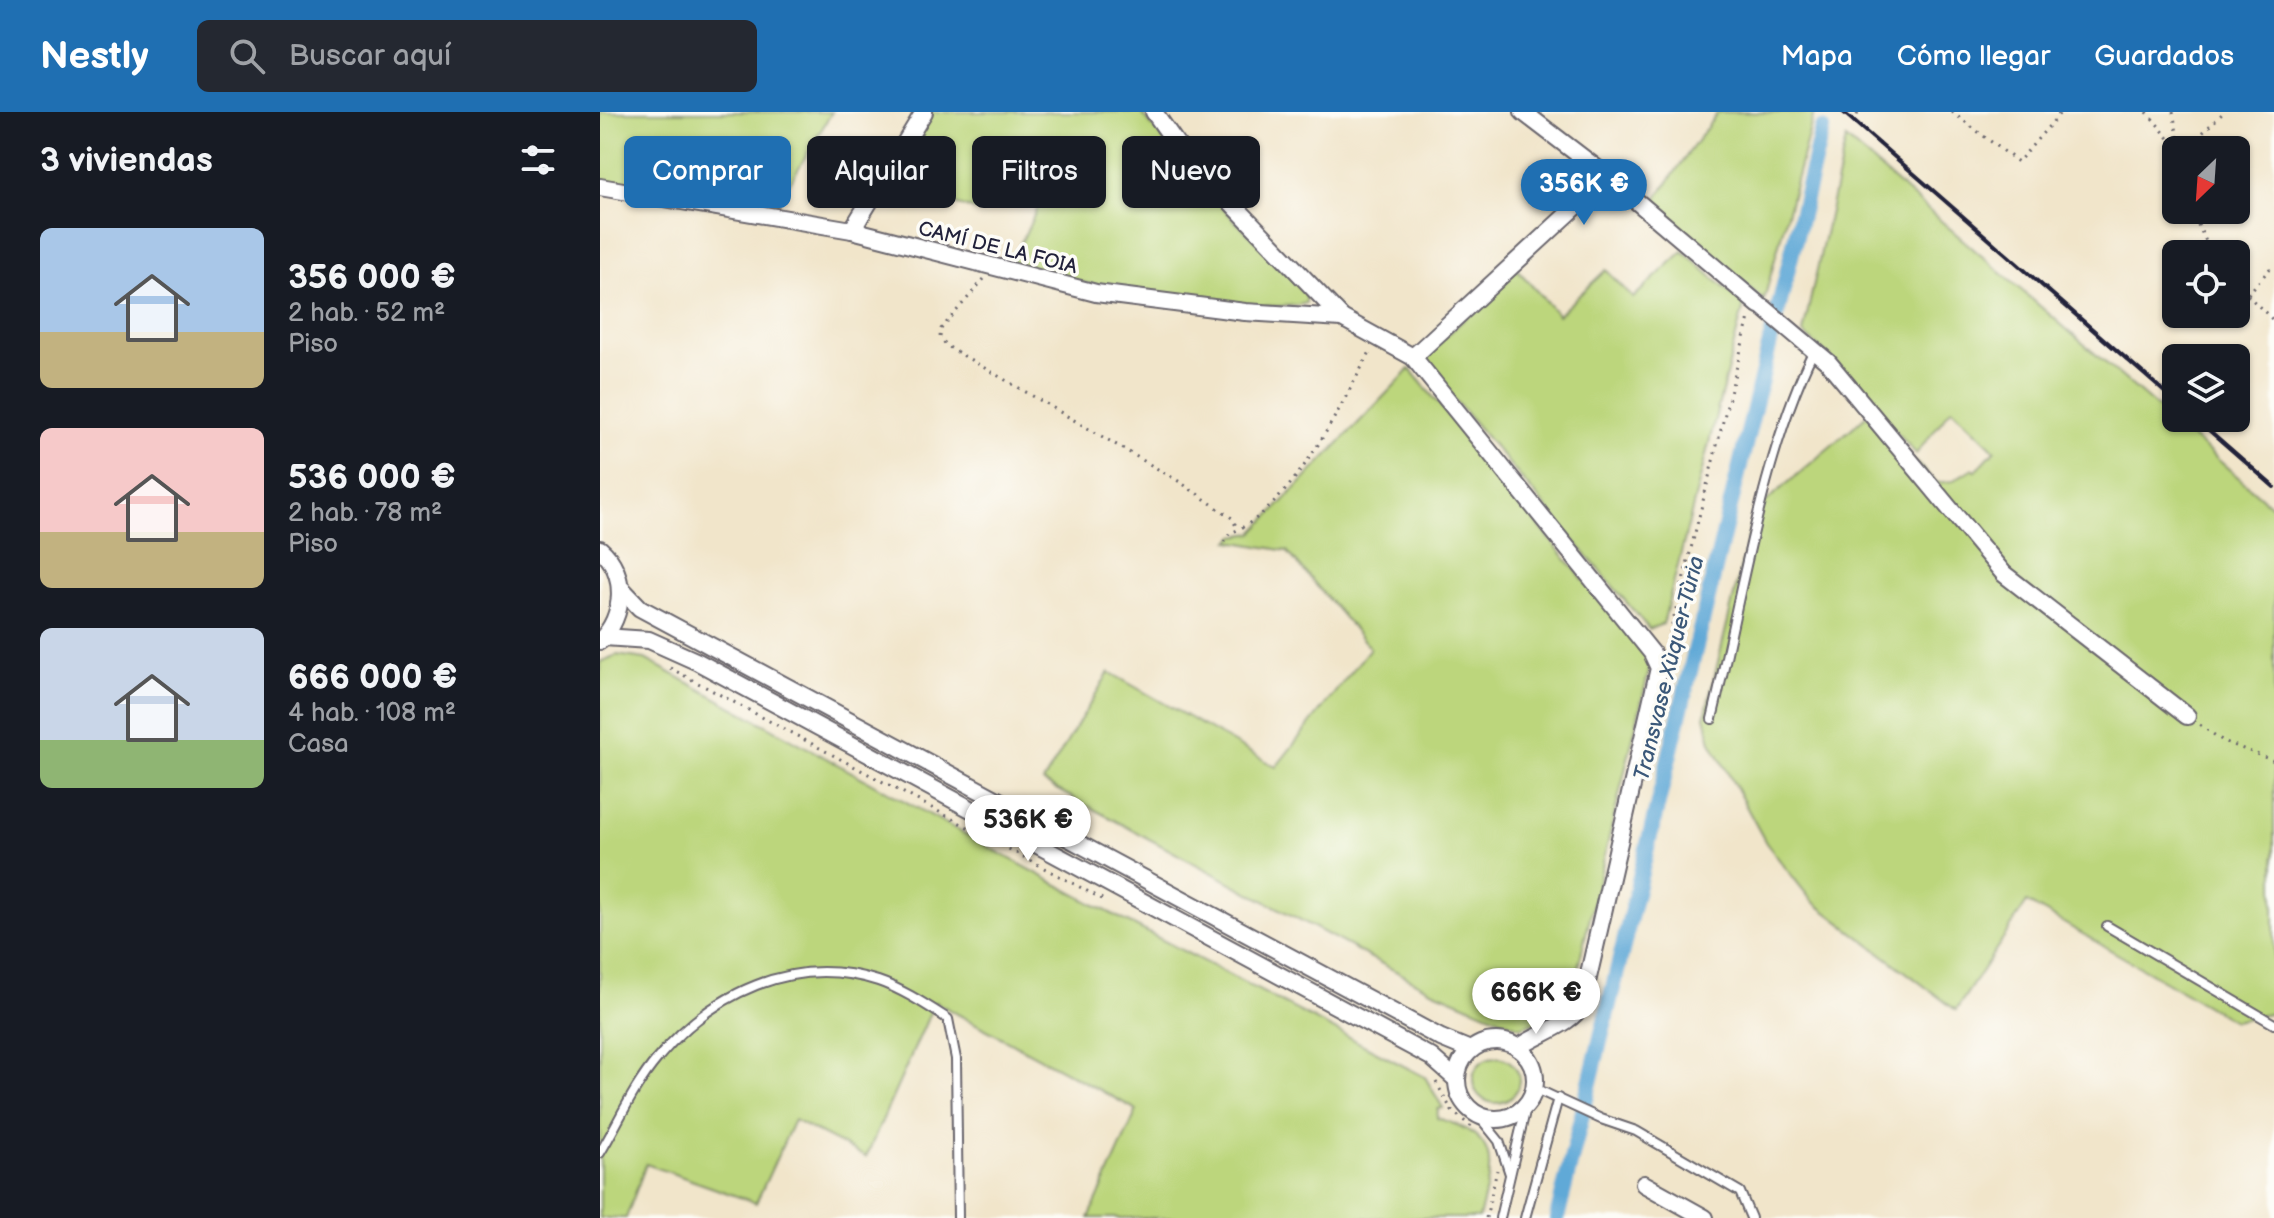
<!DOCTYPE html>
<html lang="es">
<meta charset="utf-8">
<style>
:root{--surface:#171b24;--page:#242831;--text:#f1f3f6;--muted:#9ea1a6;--accent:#1f6fb2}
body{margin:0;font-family:"Balsamiq Sans",sans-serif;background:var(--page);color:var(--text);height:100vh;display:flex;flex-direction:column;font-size:30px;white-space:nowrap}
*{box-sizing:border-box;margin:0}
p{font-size:26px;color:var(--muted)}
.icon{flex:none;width:44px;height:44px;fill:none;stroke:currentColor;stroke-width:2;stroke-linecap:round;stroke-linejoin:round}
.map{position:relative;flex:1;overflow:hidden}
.panel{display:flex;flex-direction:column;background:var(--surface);width:600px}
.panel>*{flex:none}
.guide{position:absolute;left:24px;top:24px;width:760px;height:72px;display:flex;gap:16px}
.needle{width:52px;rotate:205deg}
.fabs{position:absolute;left:1562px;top:24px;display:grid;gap:16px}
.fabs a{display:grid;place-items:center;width:88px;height:88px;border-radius:12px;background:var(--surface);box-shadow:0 2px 6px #0004;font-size:40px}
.price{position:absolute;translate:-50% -68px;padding:0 18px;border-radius:28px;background:#fff;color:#222;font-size:26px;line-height:52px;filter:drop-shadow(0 2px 4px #0008)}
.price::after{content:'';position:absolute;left:50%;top:48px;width:24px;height:18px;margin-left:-12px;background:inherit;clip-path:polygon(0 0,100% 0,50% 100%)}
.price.on{background:var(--accent);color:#fff}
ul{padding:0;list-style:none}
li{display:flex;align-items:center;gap:24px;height:200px;padding:0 40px}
li span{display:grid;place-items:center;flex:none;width:224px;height:160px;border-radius:12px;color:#555}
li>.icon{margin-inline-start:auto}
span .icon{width:96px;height:96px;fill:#fffc;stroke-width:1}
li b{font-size:34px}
h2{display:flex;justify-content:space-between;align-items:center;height:96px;padding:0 40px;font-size:34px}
.tag{padding:0 28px;border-radius:12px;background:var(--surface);box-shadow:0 2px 6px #0004;font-size:28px;line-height:72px}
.tag.on{background:var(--accent);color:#fff}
header{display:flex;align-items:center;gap:48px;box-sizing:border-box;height:112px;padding:0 40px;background:var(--accent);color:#fff}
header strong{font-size:38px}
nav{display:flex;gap:44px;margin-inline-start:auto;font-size:28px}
.search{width:560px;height:72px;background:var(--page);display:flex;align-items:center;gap:20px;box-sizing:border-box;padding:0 28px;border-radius:12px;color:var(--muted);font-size:30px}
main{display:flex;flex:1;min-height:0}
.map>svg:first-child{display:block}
</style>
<header>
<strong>Nestly</strong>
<div class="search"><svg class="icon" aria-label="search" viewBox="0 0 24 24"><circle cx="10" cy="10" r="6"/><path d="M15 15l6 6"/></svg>Buscar aquí</div>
<nav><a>Mapa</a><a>Cómo llegar</a><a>Guardados</a></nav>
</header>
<main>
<section class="panel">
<h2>3 viviendas<svg class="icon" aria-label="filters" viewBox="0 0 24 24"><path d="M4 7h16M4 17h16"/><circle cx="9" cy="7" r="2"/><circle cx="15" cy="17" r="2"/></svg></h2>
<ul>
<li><span style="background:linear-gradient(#a9c7e8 65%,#c2b280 0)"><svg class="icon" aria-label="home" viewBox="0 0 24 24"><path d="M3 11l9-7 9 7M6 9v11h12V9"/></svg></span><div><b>356 000 €</b><p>2 hab. · 52 m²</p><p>Piso</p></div></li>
<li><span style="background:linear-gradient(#f6c9c9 65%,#c2b280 0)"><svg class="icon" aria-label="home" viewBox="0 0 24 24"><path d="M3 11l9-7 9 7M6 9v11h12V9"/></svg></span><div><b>536 000 €</b><p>2 hab. · 78 m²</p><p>Piso</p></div></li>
<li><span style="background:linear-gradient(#c9d6e8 70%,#8fb573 0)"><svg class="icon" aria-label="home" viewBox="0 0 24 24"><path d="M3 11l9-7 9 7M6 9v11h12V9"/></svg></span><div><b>666 000 €</b><p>4 hab. · 108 m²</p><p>Casa</p></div></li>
</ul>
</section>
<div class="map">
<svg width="1674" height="1106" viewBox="0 0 1674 1106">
<rect width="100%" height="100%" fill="#fdfcf7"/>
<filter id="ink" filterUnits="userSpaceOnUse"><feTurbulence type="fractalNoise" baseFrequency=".0125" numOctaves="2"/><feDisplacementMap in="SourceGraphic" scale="16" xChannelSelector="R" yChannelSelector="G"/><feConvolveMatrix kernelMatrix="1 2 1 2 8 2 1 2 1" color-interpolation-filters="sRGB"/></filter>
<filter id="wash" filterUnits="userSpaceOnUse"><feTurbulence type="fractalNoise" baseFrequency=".006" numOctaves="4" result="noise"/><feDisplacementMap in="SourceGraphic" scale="32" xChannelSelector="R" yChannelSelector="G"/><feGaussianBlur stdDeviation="1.8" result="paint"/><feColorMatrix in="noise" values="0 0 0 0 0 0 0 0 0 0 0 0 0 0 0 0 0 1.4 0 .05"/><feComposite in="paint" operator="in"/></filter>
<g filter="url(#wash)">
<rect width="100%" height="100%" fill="#f1e5ca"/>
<g fill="#bcd67b" stroke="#6f7c5b" stroke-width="2">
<path d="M0,0H232L172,101L0,70Z"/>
<path d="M330,0H540L633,107L698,168L706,179V191C681,202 523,179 489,172C463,167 437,158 411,151L464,41L426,28L383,100L286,73Z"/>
<path d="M1118,0L1214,1L1164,188L1050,95Z"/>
<path d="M1246,27L1674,396V901L1634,909L1427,790L1356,898L1212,789L1166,731L1111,630L1105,604L1154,400L1267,303L1337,371L1352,369L1373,356L1376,359L1395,338L1352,296L1316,342L1237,252L1203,221Z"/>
<path d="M1083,139L1144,193L1063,512L1049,517L821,248L917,157L958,203L1006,158L1033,186Z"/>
<path d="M810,257L1051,550L973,876L959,902L920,915L827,876L443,670L509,560L676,655L770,536L687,439L630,429L635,424L653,421Z"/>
<path d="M17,543L45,547L493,792L825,965L843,996L838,997L837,1006C903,1025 893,1051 879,1106H489L537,998L335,890L266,1045L194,1008L156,1091L46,1052L26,1106H0V550Z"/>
<circle cx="896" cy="968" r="23"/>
</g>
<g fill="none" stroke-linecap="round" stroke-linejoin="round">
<path stroke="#60a9d7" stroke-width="16" d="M957,1106L1222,17"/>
</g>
</g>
<g filter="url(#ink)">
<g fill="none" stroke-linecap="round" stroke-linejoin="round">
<g stroke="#6a666d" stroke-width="12">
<g id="service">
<path d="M1112,607C1140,492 1162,342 1214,238"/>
<path d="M1507,814L1674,912"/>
<path d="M934,976L1001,1007L1036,1019L1140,1080L1151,1106"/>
<path d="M878,1003L899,1029L910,1062"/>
<path d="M0,1041C18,1011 34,974 57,947C111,882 194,841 278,869C302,877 326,893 348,907L356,947L358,1106"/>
<path d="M900,1106L927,991"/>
<path d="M925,1106L958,986"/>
</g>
</g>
<g stroke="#6a666d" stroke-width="20">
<g id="minor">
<path d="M554,0L580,37L742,206L813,245L1052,541L1059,556L982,892C971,913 939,921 918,936"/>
<path d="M923,0L1008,65"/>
<path d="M0,75L252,118L496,181L645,200L742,206"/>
<path d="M252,118L324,0"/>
<path d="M1164,196L1228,250L1404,462L1587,604"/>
<path d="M813,245L1008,65L1159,193"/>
<path d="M0,437C28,461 25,504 0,529"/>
<path d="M20,475L40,496L841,926L870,938"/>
<path d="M4,525L49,528L98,550L831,945L856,967"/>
<circle cx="896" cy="968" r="39"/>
<path d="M1044,1072L1105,1106"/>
</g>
</g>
<g stroke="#6a666d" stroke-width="3" stroke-dasharray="2 6" stroke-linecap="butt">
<path d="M1352,0L1418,50L1461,0"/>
<path d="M1547,0L1577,36L1592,31"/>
<path d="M1573,0L1578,25L1592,31L1624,0"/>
<path d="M1255,11L1258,0"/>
<path d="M1591,98L1612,142"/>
<path d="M384,167L341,217L340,225L347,234L580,370L632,406L638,418"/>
<path d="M1636,172L1674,209"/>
<path d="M1648,182L1674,152"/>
<path d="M624,430L630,421C691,399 741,293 771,238"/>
<path d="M1066,536L1149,206"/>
<path d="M70,556L504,788"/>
<path d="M1600,613L1623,629L1674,649"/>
<path d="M836,970L852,999L873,1016"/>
<path d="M886,1106L897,1058"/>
</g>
<use href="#service" stroke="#fff" stroke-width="8"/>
<use href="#minor" stroke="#fff" stroke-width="16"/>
<g stroke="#22223b" stroke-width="4">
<path d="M1243,0L1576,290"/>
<path d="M1595,306L1674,375"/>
</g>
</g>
</g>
<g text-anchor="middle" stroke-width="7" stroke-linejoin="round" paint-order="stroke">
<g font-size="20" fill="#22223b" stroke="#fdfcf7">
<text transform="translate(398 135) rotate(14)" y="7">CAMÍ DE LA FOIA</text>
</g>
<g font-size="22" font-style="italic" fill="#3b5879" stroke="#fdfcf7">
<text transform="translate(1068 556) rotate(-76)" y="8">Transvase Xùquer-Tùria</text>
</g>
</g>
</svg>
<div class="fabs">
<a><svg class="needle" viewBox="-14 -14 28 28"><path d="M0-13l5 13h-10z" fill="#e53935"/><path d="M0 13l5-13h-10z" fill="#9ea1a6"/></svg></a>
<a><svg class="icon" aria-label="locate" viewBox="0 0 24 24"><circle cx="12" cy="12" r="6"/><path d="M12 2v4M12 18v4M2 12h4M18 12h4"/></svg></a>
<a><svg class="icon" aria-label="layers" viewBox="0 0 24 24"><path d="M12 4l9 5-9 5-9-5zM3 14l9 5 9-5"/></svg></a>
</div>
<b class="price on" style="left:984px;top:115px">356K €</b>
<b class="price" style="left:428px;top:751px">536K €</b>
<b class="price" style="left:936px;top:924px">666K €</b>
<div class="guide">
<a class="tag on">Comprar</a>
<a class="tag">Alquilar</a>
<a class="tag">Filtros</a>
<a class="tag">Nuevo</a>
</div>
</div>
</main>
